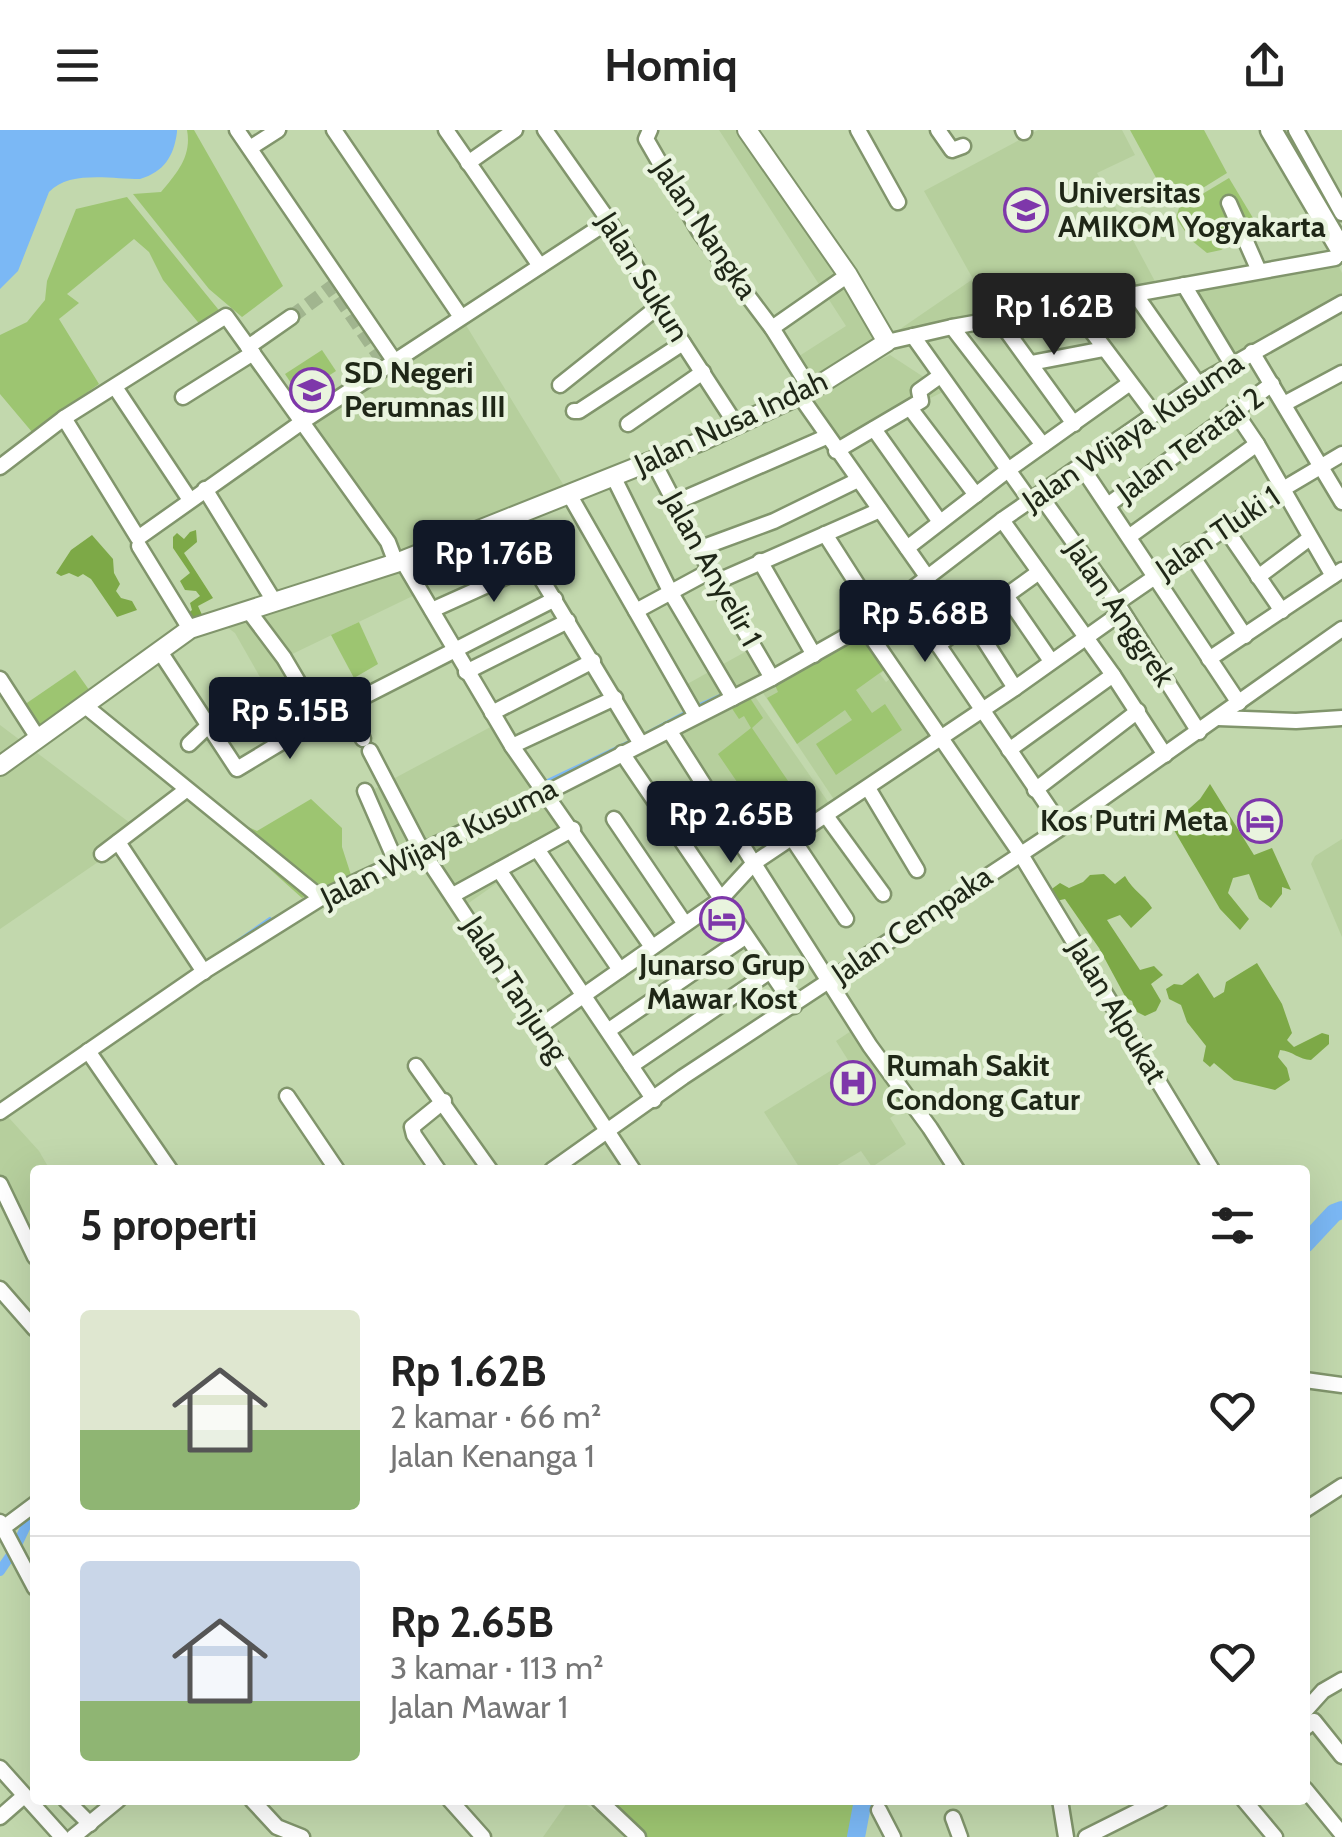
<!DOCTYPE html>
<html lang="id">
<meta charset="utf-8">
<style>
:root{--surface:#fff;--page:#f2f2f2;--text:#222;--muted:#767676;--line:#e0e0e0;--accent:#111827}
body{margin:0;font-family:Cabin,sans-serif;background:var(--page);color:var(--text);height:100vh;display:flex;flex-direction:column;font-size:38px;white-space:nowrap}
*{box-sizing:border-box;margin:0}
p{font-size:32px;color:var(--muted)}
.icon{flex:none;width:55px;height:55px;fill:none;stroke:currentColor;stroke-width:2;stroke-linecap:round;stroke-linejoin:round}
.map{position:relative;flex:1;overflow:hidden}
.drawer{position:absolute;left:30px;top:1035px;width:1280px;height:640px;display:flex;flex-direction:column;background:var(--surface);border-radius:10px;box-shadow:0 10px 40px #0002}
.drawer>*{flex:none}
.price{position:absolute;translate:-50% -85px;padding:0 22px;border-radius:10px;background:var(--accent);color:#fff;font-size:32px;line-height:65px;filter:drop-shadow(0 2px 5px #0008)}
.price::after{content:'';position:absolute;left:50%;top:60px;width:30px;height:22px;margin-left:-15px;background:inherit;clip-path:polygon(0 0,100% 0,50% 100%)}
.price.active{background:#222;color:#fff}
ul{padding:0;list-style:none}
li{display:flex;align-items:center;gap:30px;height:250px;padding:0 50px}
li+li{border-top:2px solid var(--line)}
li span{display:grid;place-items:center;flex:none;width:280px;height:200px;border-radius:10px;color:#555}
li>.icon{margin-inline-start:auto}
span .icon{width:120px;height:120px;fill:#fffc;stroke-width:1}
li b{font-size:42px}
h2{display:flex;justify-content:space-between;align-items:center;height:120px;padding:0 50px;font-size:42px}
header{display:flex;justify-content:space-between;align-items:center;height:130px;padding:0 50px;background:var(--surface);font-size:45px;font-weight:700}
.map>svg:first-child{display:block}
</style>
<header><svg class="icon" aria-label="menu" viewBox="0 0 24 24"><path d="M4 6h16M4 12h16M4 18h16"/></svg>Homiq<svg class="icon" aria-label="share" viewBox="0 0 24 24"><path d="M12 15V3M7 8l5-5 5 5M5 13v7h14v-7"/></svg></header>
<div class="map">
<svg width="1342" height="1707" viewBox="0 0 1342 1707">
<rect width="100%" height="100%" fill="#c2d8ad"/>
<g fill="#b6cf9d">
<path d="M719,0H757L887,208L973,149L924,61L1038,0H1122L1135,25L1097,43L1158,157L888,210L812,259L793,230L846,196Z"/>
<path d="M1333,125L1342,143V170L1231,231L1184,155Z"/>
<path d="M461,187L569,364L403,434L421,462L284,528L319,591L293,605L235,503L216,489L391,432L304,297Z"/>
<path d="M890,225L945,261L828,318L803,268Z"/>
<path d="M866,503L888,537L880,544L886,552L890,549L930,609L835,671L761,560Z"/>
<path d="M754,517L768,541L692,579L680,558Z"/>
<path d="M754,565L833,679L755,730L673,604Z"/>
<path d="M498,593L568,703L463,777L420,716L393,728L365,664Z"/>
<path d="M0,595L142,702L0,799Z"/>
<path d="M1342,709V807L1311,734L1315,726Z"/>
<path d="M857,897L909,975L890,988L906,1014L872,1037L861,1021L829,1040H801L764,982L848,930L836,911Z"/>
<path d="M0,978L39,1021L50,1040H35V1126L0,1062Z"/>
<path d="M569,1670H580L595,1681L601,1676L637,1707H543Z"/>
</g>
<g fill="#9dc571">
<path d="M187,0H194L283,156L242,187L209,159L133,64L161,62C177,43 192,26 187,0Z"/>
<path d="M1130,0H1204L1227,43L1172,77Z"/>
<path d="M1229,48L1253,88L1252,101L1221,120L1207,123L1191,110L1176,88L1179,78Z"/>
<path d="M127,67L222,184L202,197L163,150L149,122L134,109L67,164L79,173L59,189L99,254L32,302L0,264V205L27,192L45,170L47,151L76,79Z"/>
<path d="M322,220L336,241L299,265L285,244Z"/>
<path d="M359,492L378,534L354,548L331,505Z"/>
<path d="M866,503L888,537L856,560L872,583L885,574L902,600L836,645L816,614L852,590L845,580L797,614L767,568L778,562L774,553Z"/>
<path d="M75,540L92,564L38,602L21,577Z"/>
<path d="M750,568L763,588L752,598L801,670L795,674L783,657L765,671L775,686L765,693L718,624L751,598L744,586L739,589L731,577Z"/>
<path d="M311,669L342,698V717L351,745L302,768L195,672L257,701Z"/>
<path d="M599,1670H858L856,1707H645Z"/>
</g>
<g fill="#7da947">
<path d="M196,400L197,412L184,423L213,468L198,476L203,487L187,494L185,486L192,480L190,473L200,466L196,461L185,460L180,451L190,443L173,418V407L177,403L184,409L190,402Z"/>
<path d="M92,405L113,429L114,443L120,454L116,461L121,468L132,471L137,480L117,487L91,449L83,444L78,447L69,443L61,446L56,443L71,420Z"/>
<path d="M1210,654L1254,725L1272,718L1291,760L1282,757V764L1271,778L1259,769L1249,744L1233,748L1228,763L1249,789L1240,800L1220,779L1171,695L1200,669Z"/>
<path d="M1104,744L1115,754L1125,746C1134,762 1143,764 1152,778L1131,798L1120,785L1107,790L1140,840L1154,836L1163,845L1151,854L1161,871L1156,881L1145,886L1135,881L1132,871L1126,868L1099,818L1065,769L1056,771L1049,761L1060,753L1069,758L1083,752L1090,745Z"/>
<path d="M1257,833L1282,874L1292,903L1287,910L1294,917L1322,903L1329,905V914L1311,930C1299,930 1293,921 1280,920L1278,927L1287,938L1290,950L1275,960L1234,950L1214,933L1210,937L1203,931L1206,916L1187,892L1181,875L1169,869L1166,859L1174,854L1182,855L1198,843L1214,868L1224,862L1226,852Z"/>
</g>
<path fill="#7bb8f5" d="M0,0H177V2C174,26 164,42 140,49C112,49 69,40 49,62L18,141L0,159Z"/>
<g fill="none" stroke-linecap="round" stroke-linejoin="round">
<g stroke="#7bb8f5" stroke-width="2.5">
<path d="M261,487L271,499"/>
<path d="M696,576L725,563"/>
<path d="M644,604L685,582"/>
<path d="M544,652L632,610"/>
<path d="M224,820L270,788"/>
</g>
<path stroke="#7bb8f5" stroke-width="10" d="M0,1441L15,1419L35,1377"/>
<g stroke="#7bb8f5" stroke-width="18">
<path d="M1305,1114L1334,1083L1342,1080"/>
<path d="M856,1707L863,1670"/>
</g>
<path stroke="#a1b58f" stroke-width="14" stroke-dasharray="14 7" stroke-linecap="butt" d="M291,187L332,157L387,237"/>
<g stroke="#81956c" stroke-width="19">
<g id="minor">
<path d="M237,0L395,232"/>
<path d="M334,0L461,187"/>
<path d="M446,0L540,136"/>
<path d="M545,0L609,91L659,176L737,296"/>
<path d="M650,0L646,9L699,101L772,198L811,260"/>
<path d="M858,0L898,72"/>
<path d="M938,0L952,20L963,16"/>
<path d="M1023,0L1024,2"/>
<path d="M1296,0L1342,83"/>
<path d="M250,18L278,0"/>
<path d="M468,33L515,0"/>
<path d="M1229,73L1259,141"/>
<path d="M1184,155L1231,233"/>
<path d="M1135,164L1198,254"/>
<path d="M1072,175L1154,284"/>
<path d="M998,189L1074,294"/>
<path d="M952,197L1043,315"/>
<path d="M772,198L848,145"/>
<path d="M913,206L1031,372"/>
<path d="M887,212L952,197L1335,128"/>
<path d="M248,217L291,187"/>
<path d="M1252,222L1342,372"/>
<path d="M1031,233L1104,219"/>
<path d="M560,255L659,176"/>
<path d="M115,257L190,370"/>
<path d="M800,266L928,448"/>
<path d="M183,267L253,223"/>
<path d="M1284,274L1342,243"/>
<path d="M910,278L976,365"/>
<path d="M1234,280L1257,314L1333,446"/>
<path d="M574,281H579L683,213"/>
<path d="M64,288L138,408L302,292L609,91"/>
<path d="M628,294L703,242"/>
<path d="M874,299L940,392"/>
<path d="M836,321L921,271L919,261L940,246"/>
<path d="M653,331L716,452L772,548"/>
<path d="M1081,336L1239,573"/>
<path d="M0,337L64,288L226,186L388,412L396,433"/>
<path d="M614,348L671,463L733,568"/>
<path d="M205,359L274,471"/>
<path d="M572,364L573,371L696,586"/>
<path d="M1040,365L1117,473L1199,602"/>
<path d="M674,373L826,307"/>
<path d="M1108,375L1272,254"/>
<path d="M506,390L641,614"/>
<path d="M1002,390L1113,545L1165,625"/>
<path d="M1225,398L1282,481"/>
<path d="M825,404L878,487"/>
<path d="M1130,406L1257,314"/>
<path d="M139,416L190,499"/>
<path d="M907,418L1008,340L1130,253"/>
<path d="M698,419L774,391L858,350"/>
<path d="M1189,421L1245,506"/>
<path d="M402,430L512,616L652,817"/>
<path d="M760,431L814,525"/>
<path d="M1258,447L1310,408"/>
<path d="M716,452L880,380"/>
<path d="M905,466L1062,697"/>
<path d="M1007,467L1051,531"/>
<path d="M1117,473L1283,359L1342,324"/>
<path d="M248,480L284,528L320,589"/>
<path d="M432,480L534,434"/>
<path d="M636,481L710,441"/>
<path d="M972,491L1015,558"/>
<path d="M864,496L1020,723L1212,1040"/>
<path d="M938,515L1039,442"/>
<path d="M159,520L237,639L320,589L555,469"/>
<path d="M1209,529L1342,440"/>
<path d="M466,542L568,491"/>
<path d="M0,549L38,608"/>
<path d="M84,575L321,768"/>
<path d="M346,576L363,609"/>
<path d="M492,583L593,531"/>
<path d="M1218,588L1296,591L1342,588"/>
<path d="M669,600L870,916L930,998L957,1040"/>
<path d="M189,614L209,595"/>
<path d="M512,616L615,568"/>
<path d="M1009,620L1113,545"/>
<path d="M370,621L421,719L633,1040"/>
<path d="M622,623L794,876"/>
<path d="M868,658L917,740"/>
<path d="M1035,660L1138,581"/>
<path d="M365,661L396,732"/>
<path d="M827,687L883,764"/>
<path d="M614,689L685,794"/>
<path d="M792,708L846,789"/>
<path d="M118,712L204,842"/>
<path d="M537,719L620,840"/>
<path d="M102,724L186,660"/>
<path d="M499,740L654,970"/>
<path d="M453,765L573,699"/>
<path d="M540,896L720,770L754,733L1015,558L1122,482"/>
<path d="M609,900L745,807"/>
<path d="M88,921L170,1040"/>
<path d="M416,936L490,1040"/>
<path d="M631,936L769,842"/>
<path d="M287,966L337,1040"/>
<path d="M0,982L206,840L321,768L542,665L772,548L864,496L1002,390L1198,254L1342,173"/>
<path d="M438,1040L414,1005L412,997L444,971"/>
<path d="M552,1040L683,947L1062,697L1342,499"/>
<path d="M0,1054L35,1127"/>
<path d="M0,1159L35,1199"/>
<path d="M1305,1250L1342,1255"/>
<path d="M1305,1380L1342,1356"/>
<path d="M0,1392L35,1458"/>
<path d="M3,1398L35,1374"/>
<path d="M1305,1581L1323,1561L1342,1550"/>
<path d="M1305,1598L1314,1591L1342,1626"/>
<path d="M0,1638L62,1707"/>
<path d="M1305,1659L1342,1704"/>
<path d="M66,1670L90,1694"/>
<path d="M252,1670L277,1697L302,1707"/>
<path d="M450,1670L483,1707"/>
<path d="M599,1670L638,1707"/>
<path d="M1060,1670L1066,1707"/>
<path d="M1244,1670L1275,1707"/>
<path d="M879,1680L893,1707"/>
<path d="M0,1687L24,1666"/>
<path d="M953,1688L960,1707"/>
<path d="M73,1707L118,1670"/>
<path d="M1086,1707L1160,1670"/>
</g>
</g>
<g stroke="#81956c" stroke-width="22">
<path id="major" d="M0,636L190,499L396,433L702,311L811,260L887,212L848,145L747,0"/>
</g>
<g stroke="#81956c" stroke-width="25">
<path id="highway" d="M1271,0L1342,121"/>
</g>
<use href="#minor" stroke="#fff" stroke-width="14"/>
<use href="#major" stroke="#fff" stroke-width="18"/>
<use href="#highway" stroke="#fff" stroke-width="20"/>
</g>
<defs>
<g id="university-ring" transform="scale(2.25)"><circle r="9.5" fill="#e9f4de" stroke="#7e37aa" stroke-width="1.5"/><path d="M0-5L7-2L0 1L-7-2ZM-4 1L0 2.5L4 1V4Q0 6-4 4Z" fill="#7e37aa"/></g>
<g id="school-ring" transform="scale(2.25)"><circle r="9.5" fill="#e9f4de" stroke="#7e37aa" stroke-width="1.5"/><path d="M0-5L7-2L0 1L-7-2ZM-4 1L0 2.5L4 1V4Q0 6-4 4Z" fill="#7e37aa"/></g>
<g id="hotel-ring" transform="scale(2.25)"><circle r="9.5" fill="#e9f4de" stroke="#7e37aa" stroke-width="1.5"/><path d="M-6-4.5h1.5V1H6V5H4.5V3h-9V5H-6ZM-4 0a1.8 1.8 0 1 1 3.6 0ZM.5 0V-2.5h3Q6-2.5 6 0Z" fill="#7e37aa"/></g>
<g id="hospital-ring" transform="scale(2.25)"><circle r="9.5" fill="#e9f4de" stroke="#7e37aa" stroke-width="1.5"/><path d="M-5-5h3v3.5h4V-5h3V5h-3V1.5h-4V5h-3Z" fill="#7e37aa"/></g>
</defs>
<g fill-rule="evenodd">
<use href="#university-ring" x="1026" y="80"/>
<use href="#school-ring" x="312" y="260"/>
<use href="#hotel-ring" x="1260" y="691"/>
<use href="#hotel-ring" x="722" y="789"/>
<use href="#hospital-ring" x="853" y="953"/>
</g>
<g text-anchor="middle" stroke-width="9" stroke-linejoin="round" paint-order="stroke">
<g font-size="30" font-weight="bold" fill="#1f2717" stroke="#e9f4de" text-anchor="start">
<text x="1058" y="73">Universitas<tspan x="1058" dy="34">AMIKOM Yogyakarta</tspan></text>
<text x="344" y="253">SD Negeri<tspan x="344" dy="34">Perumnas III</tspan></text>
<text x="1228" y="701" text-anchor="end">Kos Putri Meta</text>
<text x="722" y="845" text-anchor="middle">Junarso Grup<tspan x="722" dy="34">Mawar Kost</tspan></text>
<text x="886" y="946">Rumah Sakit<tspan x="886" dy="34">Condong Catur</tspan></text>
</g>
<g font-size="30" fill="#1f2717" stroke="#e9f4de">
<text transform="translate(705 99) rotate(56)" y="10">Jalan Nangka</text>
<text transform="translate(643 147) rotate(58)" y="10">Jalan Sukun</text>
<text transform="translate(731 293) rotate(-25)" y="10">Jalan Nusa Indah</text>
<text transform="translate(1133 302) rotate(-34)" y="10">Jalan Wijaya Kusuma</text>
<text transform="translate(1190 315) rotate(-36)" y="10">Jalan Teratai 2</text>
<text transform="translate(1218 403) rotate(-34)" y="10">Jalan Tluki 1</text>
<text transform="translate(712 439) rotate(61)" y="10">Jalan Anyelir 1</text>
<text transform="translate(1120 483) rotate(56)" y="10">Jalan Anggrek</text>
<text transform="translate(439 713) rotate(-26)" y="10">Jalan Wijaya Kusuma</text>
<text transform="translate(912 795) rotate(-34)" y="10">Jalan Cempaka</text>
<text transform="translate(515 859) rotate(57)" y="10">Jalan Tanjung</text>
<text transform="translate(1117 881) rotate(59)" y="10">Jalan Alpukat</text>
</g>
</g>
</svg>
<b class="price active" style="left:1054px;top:228px">Rp 1.62B</b>
<b class="price" style="left:494px;top:475px">Rp 1.76B</b>
<b class="price" style="left:925px;top:535px">Rp 5.68B</b>
<b class="price" style="left:290px;top:632px">Rp 5.15B</b>
<b class="price" style="left:731px;top:736px">Rp 2.65B</b>
<section class="drawer">
<h2>5 properti<svg class="icon" aria-label="filters" viewBox="0 0 24 24"><path d="M4 7h16M4 17h16"/><circle cx="9" cy="7" r="2"/><circle cx="15" cy="17" r="2"/></svg></h2>
<ul>
<li><span style="background:linear-gradient(#dfe7d0 60%,#8fb573 0)"><svg class="icon" aria-label="home" viewBox="0 0 24 24"><path d="M3 11l9-7 9 7M6 9v11h12V9"/></svg></span><div><b>Rp 1.62B</b><p>2 kamar · 66 m²</p><p>Jalan Kenanga 1</p></div><svg class="icon" aria-label="heart" viewBox="0 0 24 24"><path d="M12 20l-8-8c-3-5 5-10 8-4 3-6 11-1 8 4z"/></svg></li>
<li><span style="background:linear-gradient(#c9d6e8 70%,#8fb573 0)"><svg class="icon" aria-label="home" viewBox="0 0 24 24"><path d="M3 11l9-7 9 7M6 9v11h12V9"/></svg></span><div><b>Rp 2.65B</b><p>3 kamar · 113 m²</p><p>Jalan Mawar 1</p></div><svg class="icon" aria-label="heart" viewBox="0 0 24 24"><path d="M12 20l-8-8c-3-5 5-10 8-4 3-6 11-1 8 4z"/></svg></li>
</ul>
</section>
</div>
